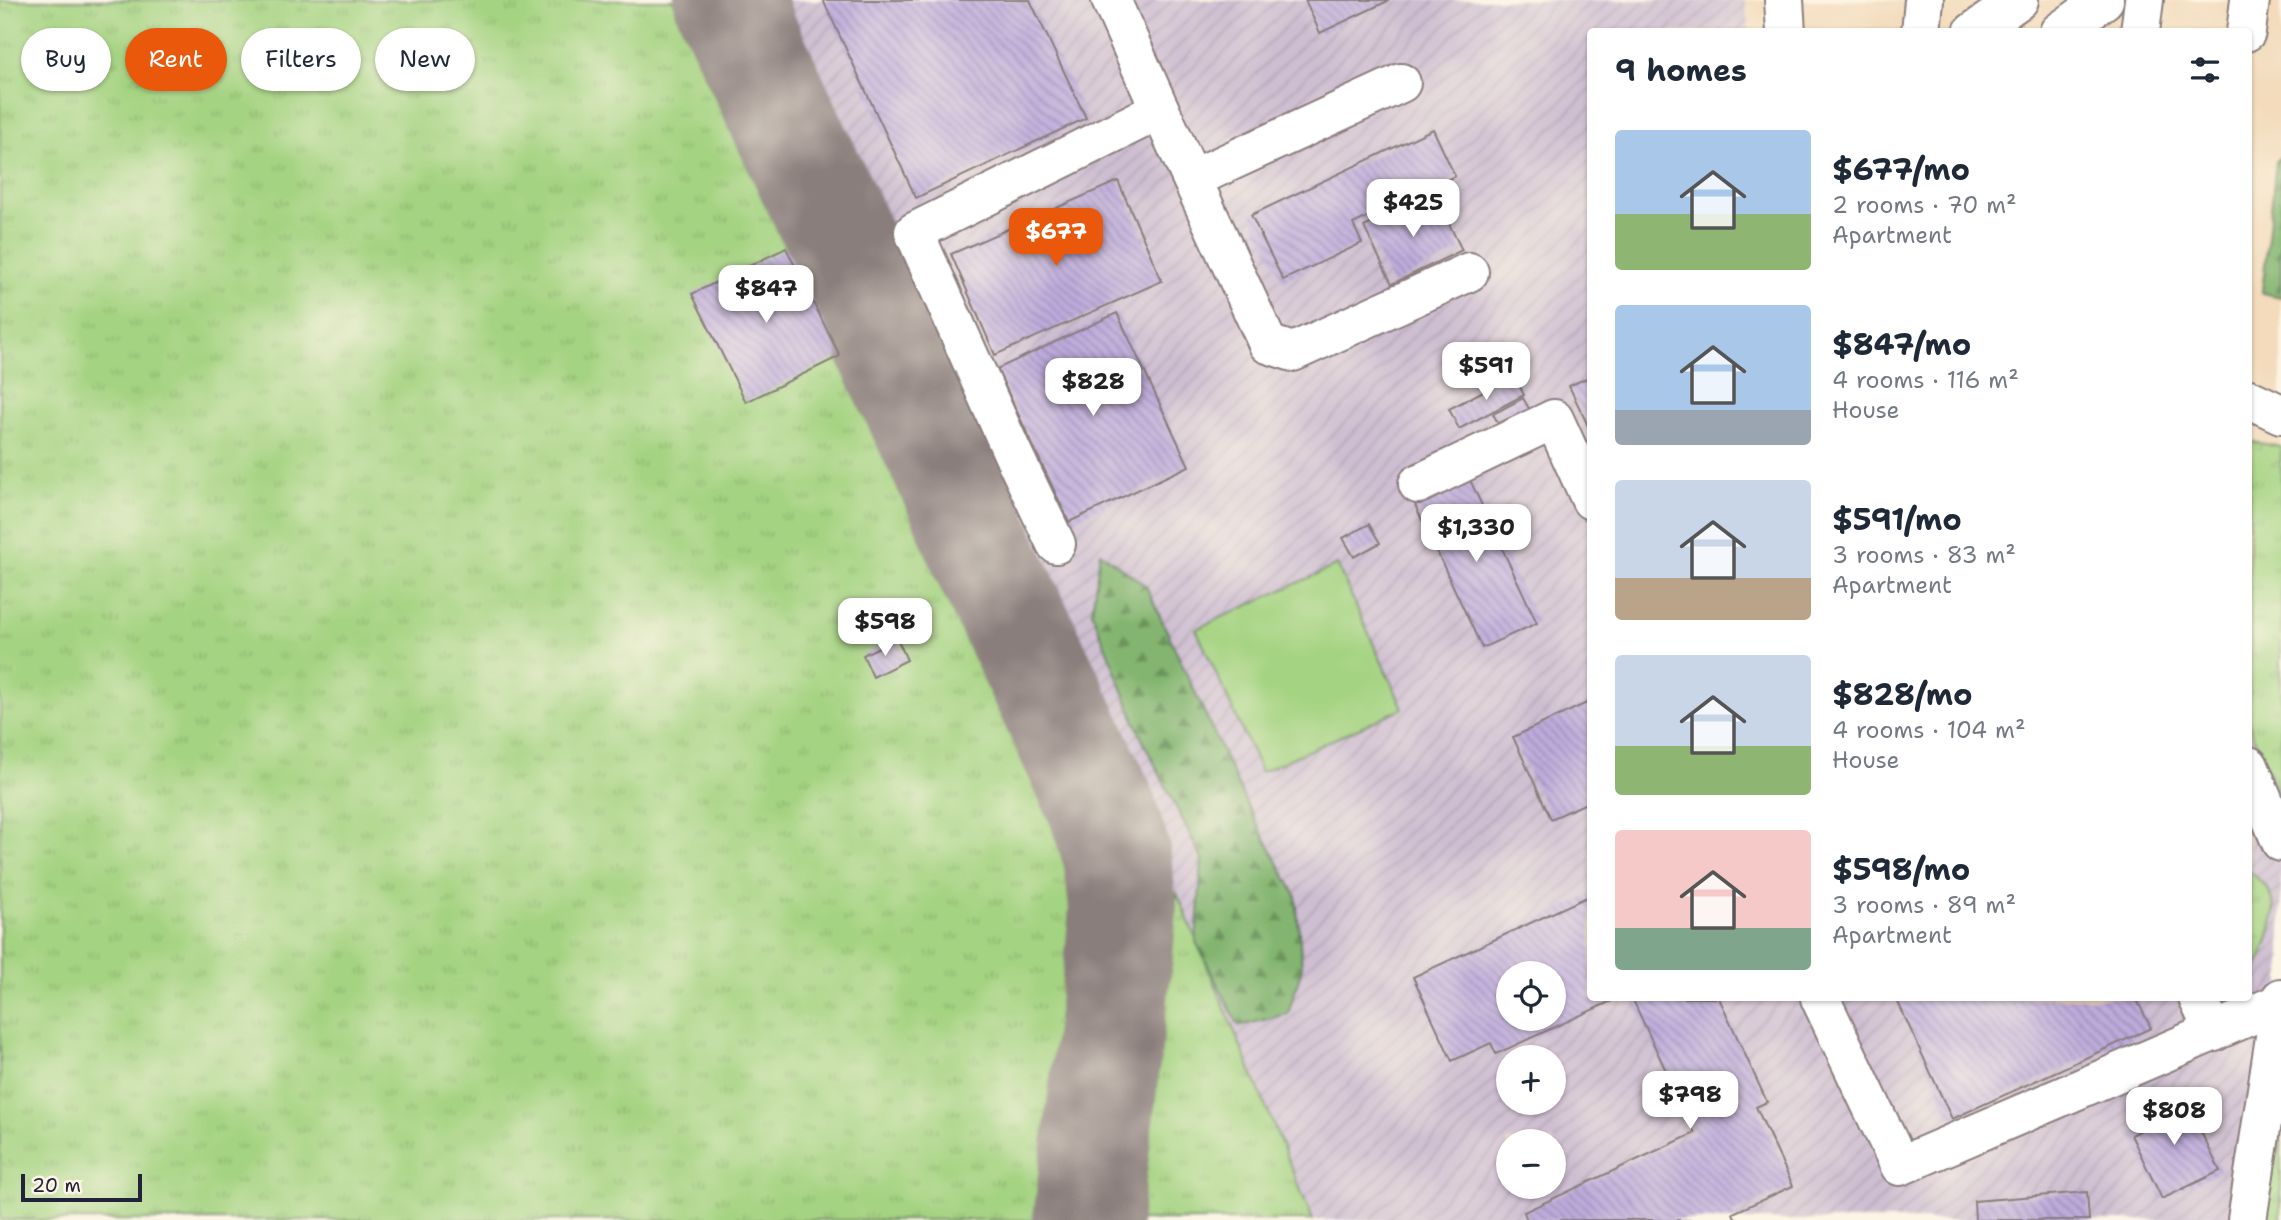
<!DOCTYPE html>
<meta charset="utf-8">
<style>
:root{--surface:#fff;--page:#f2f2f3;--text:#1f2937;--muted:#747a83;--accent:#ea580c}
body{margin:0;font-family:"Shantell Sans",sans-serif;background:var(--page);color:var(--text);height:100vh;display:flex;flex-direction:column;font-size:26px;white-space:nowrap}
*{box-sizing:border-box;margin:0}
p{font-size:23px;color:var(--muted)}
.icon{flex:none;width:38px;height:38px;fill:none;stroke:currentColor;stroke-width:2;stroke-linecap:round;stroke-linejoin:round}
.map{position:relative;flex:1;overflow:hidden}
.drawer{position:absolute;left:1587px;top:28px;width:665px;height:973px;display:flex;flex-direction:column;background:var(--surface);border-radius:7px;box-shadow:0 2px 5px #0004}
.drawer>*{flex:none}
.banner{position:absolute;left:21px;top:28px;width:665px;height:63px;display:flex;gap:14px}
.fabs{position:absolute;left:1496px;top:961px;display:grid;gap:14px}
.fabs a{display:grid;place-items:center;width:70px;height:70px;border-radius:50%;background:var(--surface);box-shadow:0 2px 5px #0004;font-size:35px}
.scale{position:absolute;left:21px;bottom:18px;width:121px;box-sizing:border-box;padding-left:7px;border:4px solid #22223b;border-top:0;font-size:19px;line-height:24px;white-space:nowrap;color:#22223b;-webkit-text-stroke:5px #fcf5e5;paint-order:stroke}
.price{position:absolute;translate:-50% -60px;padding:0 16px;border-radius:14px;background:#fff;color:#222;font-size:23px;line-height:46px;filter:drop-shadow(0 2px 4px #0008)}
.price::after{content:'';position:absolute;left:50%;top:42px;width:21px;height:16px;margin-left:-10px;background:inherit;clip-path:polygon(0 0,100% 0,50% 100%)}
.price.active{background:var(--accent);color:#fff}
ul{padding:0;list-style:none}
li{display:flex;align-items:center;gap:21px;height:175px;padding:0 28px}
li span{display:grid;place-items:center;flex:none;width:196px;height:140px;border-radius:7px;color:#555}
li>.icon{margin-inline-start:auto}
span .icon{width:84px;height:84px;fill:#fffc;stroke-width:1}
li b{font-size:30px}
h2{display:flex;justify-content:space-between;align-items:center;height:84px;padding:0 28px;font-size:30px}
.pill{padding:0 24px;border-radius:32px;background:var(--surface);box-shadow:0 2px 5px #0004;font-size:24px;line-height:63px}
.pill.active{background:var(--accent);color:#fff}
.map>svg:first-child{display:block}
</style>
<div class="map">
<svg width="2281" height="1220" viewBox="0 0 2281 1220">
<defs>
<pattern id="industrial-furrows" width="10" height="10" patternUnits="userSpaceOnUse" patternTransform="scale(1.75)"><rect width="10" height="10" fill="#cebed1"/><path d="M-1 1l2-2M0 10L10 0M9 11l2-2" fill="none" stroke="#b1a3b4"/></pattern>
<pattern id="grass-tufts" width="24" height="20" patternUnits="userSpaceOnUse" patternTransform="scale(1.75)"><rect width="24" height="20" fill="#a4d381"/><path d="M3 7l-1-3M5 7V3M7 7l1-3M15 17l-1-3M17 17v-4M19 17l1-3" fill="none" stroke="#8db570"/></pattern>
<pattern id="forest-firs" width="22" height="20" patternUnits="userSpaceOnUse" patternTransform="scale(1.75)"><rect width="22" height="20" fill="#83b56f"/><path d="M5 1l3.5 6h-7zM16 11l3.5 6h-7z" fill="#6b935c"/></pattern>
<pattern id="building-back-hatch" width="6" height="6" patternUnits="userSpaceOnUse" patternTransform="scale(1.75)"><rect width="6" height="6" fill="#beabdc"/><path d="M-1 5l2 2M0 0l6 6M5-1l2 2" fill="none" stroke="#9a8bb4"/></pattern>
</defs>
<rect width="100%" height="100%" fill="#fcf5e5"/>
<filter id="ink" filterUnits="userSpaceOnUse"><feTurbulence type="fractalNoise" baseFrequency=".0143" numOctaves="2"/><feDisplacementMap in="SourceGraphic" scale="14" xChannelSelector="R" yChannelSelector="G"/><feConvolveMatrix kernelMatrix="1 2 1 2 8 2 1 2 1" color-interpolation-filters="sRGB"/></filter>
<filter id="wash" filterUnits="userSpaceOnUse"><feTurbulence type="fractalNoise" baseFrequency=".00686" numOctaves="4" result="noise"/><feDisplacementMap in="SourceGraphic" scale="28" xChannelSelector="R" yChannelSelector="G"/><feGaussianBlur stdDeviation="1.57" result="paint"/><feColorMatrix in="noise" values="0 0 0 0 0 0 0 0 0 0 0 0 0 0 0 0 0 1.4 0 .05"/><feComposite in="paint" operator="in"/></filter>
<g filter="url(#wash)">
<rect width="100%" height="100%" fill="#f3dbbc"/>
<path fill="url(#industrial-furrows)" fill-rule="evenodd" d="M773,0H1745L1749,31L1591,32V998H2249V698L2281,774V1043L2236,1220H1313L1059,610ZM1508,973H1554V1018H1508ZM1508,1057H1554V1102H1508ZM1508,1141H1554V1186H1508Z"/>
<g fill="url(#grass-tufts)" stroke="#637a5e" stroke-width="2">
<path d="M0,0H673L1070,851L1077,898L1071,977L1041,1220H0Z"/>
<path d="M2249,441L2281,447V797L2249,726Z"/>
<path d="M2249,872C2259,878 2270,889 2273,901C2277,921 2262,964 2249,978Z"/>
<path d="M1177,893L1313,1220H1132L1159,987Z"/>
<path d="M2281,1033V1220H2238Z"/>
</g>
<g fill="url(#forest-firs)" stroke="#526c55" stroke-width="2">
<path d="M2281,156V297L2262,293L2276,162Z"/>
<path d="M1100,552L1146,586L1248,807L1296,896L1302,968L1288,1014L1239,1026L1196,942L1202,859L1142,739L1092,612Z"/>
</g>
<path fill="#a4d381" stroke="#637a5e" stroke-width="2" d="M1337,565L1403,708L1261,772L1196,629Z"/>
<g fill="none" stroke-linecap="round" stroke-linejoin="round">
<path stroke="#8a7e7c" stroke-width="108" d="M728,0L963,503L985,557L1101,805L1117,856L1123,907L1119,956L1087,1220"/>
</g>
<g id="blocks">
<g fill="url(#building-back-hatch)" fill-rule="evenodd">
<path d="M823,0H1030L1086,118L916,198Z"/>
<path d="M1305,0H1390L1320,33Z"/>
<path d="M1433,129L1455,176L1353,224L1362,243L1283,280L1251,215Z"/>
<path d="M1118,181L1162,281L995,355L951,254Z"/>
<path d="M1434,194L1462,250L1392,284L1364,227Z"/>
<path d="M786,248L840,356L746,402L692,294Z"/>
<path d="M1117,313L1189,466L1069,522L997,369Z"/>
<path d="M1514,375L1524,395L1459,429L1449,409Z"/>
<path d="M1591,376V432L1569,386Z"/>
<path d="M1523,398L1536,421L1506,438L1493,414Z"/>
<path d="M1470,480L1537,623L1482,648L1415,505Z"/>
<path d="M1369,524L1380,543L1354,557L1343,538Z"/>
<path d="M897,638L907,660L873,677L863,655Z"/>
<path d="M1591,701V801L1551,819L1513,737Z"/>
<path d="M1589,896L1591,900V998H1618L1496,1054L1491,1043L1452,1061L1413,977ZM1508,973H1554V1018H1508Z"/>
<path d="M1632,998H1719L1767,1102L1756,1107L1793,1186L1733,1213L1736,1220H1527L1524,1212L1695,1133Z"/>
<path d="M1896,998H2136L2151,1028L1952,1119Z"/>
<path d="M2182,1093L2220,1171L2162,1199L2131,1135L2143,1129L2136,1115Z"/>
<path d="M2087,1192L2089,1220H1975L1974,1201Z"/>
</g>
</g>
</g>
<g filter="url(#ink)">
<use href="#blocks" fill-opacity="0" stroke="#8a7e7c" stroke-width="2"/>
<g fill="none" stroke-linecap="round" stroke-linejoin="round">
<g stroke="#8a7e7c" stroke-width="42">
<g id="minor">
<path d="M1784,0L1786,32"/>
<path d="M1921,32L1924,0"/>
<path d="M1973,32L2019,0"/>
<path d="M2059,32L2104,0"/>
<path d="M2140,32L2144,0"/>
<path d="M2246,32L2250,0"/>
<path d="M1160,110L1268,344L1293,352L1469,272"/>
<path d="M1192,179L1401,83"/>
<path d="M2249,399L2281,414"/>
<path d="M1418,484L1554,419L1591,500"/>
<path d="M1056,544L1013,454L914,232L1160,110L1111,0"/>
<path d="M2249,766L2281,842"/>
<path d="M1820,998L1900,1166L2280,1003"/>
<path d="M2198,998L2214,1032"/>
<path d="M2247,1220L2281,998"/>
</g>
</g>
<use href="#minor" stroke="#fff" stroke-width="38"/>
</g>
</g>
</svg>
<div class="fabs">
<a><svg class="icon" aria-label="locate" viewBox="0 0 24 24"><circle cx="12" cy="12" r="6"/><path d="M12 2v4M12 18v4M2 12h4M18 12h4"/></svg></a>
<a>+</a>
<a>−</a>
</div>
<div class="scale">20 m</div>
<b class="price" style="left:1413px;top:239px">$425</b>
<b class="price active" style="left:1056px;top:268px">$677</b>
<b class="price" style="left:766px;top:325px">$847</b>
<b class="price" style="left:1486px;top:402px">$591</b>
<b class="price" style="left:1093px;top:418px">$828</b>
<b class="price" style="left:1476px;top:564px">$1,330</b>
<b class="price" style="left:885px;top:658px">$598</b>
<b class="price" style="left:1690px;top:1131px">$798</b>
<b class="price" style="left:2174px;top:1147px">$808</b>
<div class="banner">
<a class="pill">Buy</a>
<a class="pill active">Rent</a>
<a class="pill">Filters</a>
<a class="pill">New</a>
</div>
<section class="drawer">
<h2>9 homes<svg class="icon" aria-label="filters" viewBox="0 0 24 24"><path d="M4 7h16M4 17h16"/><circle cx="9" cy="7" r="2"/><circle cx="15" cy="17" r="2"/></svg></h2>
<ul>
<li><span style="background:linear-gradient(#a9c7e8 60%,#8fb573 0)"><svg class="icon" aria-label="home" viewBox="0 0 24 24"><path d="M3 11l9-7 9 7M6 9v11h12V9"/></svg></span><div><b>$677/mo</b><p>2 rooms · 70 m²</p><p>Apartment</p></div></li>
<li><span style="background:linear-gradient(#a9c7e8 75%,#9aa5b1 0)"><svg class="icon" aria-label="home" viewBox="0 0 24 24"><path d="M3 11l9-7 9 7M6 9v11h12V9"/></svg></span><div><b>$847/mo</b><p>4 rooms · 116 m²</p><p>House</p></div></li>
<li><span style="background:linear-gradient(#c9d6e8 70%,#b9a48a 0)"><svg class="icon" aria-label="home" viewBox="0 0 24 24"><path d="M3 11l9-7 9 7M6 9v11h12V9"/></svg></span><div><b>$591/mo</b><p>3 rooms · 83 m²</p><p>Apartment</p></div></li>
<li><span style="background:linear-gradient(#c9d6e8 65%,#8fb573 0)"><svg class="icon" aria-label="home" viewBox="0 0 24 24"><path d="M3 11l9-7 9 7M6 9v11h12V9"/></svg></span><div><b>$828/mo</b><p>4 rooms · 104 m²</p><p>House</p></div></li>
<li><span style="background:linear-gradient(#f6c9c9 70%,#7fa58c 0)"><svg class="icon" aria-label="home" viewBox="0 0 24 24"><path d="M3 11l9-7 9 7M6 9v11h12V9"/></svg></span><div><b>$598/mo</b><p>3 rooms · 89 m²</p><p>Apartment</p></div></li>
</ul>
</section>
</div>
